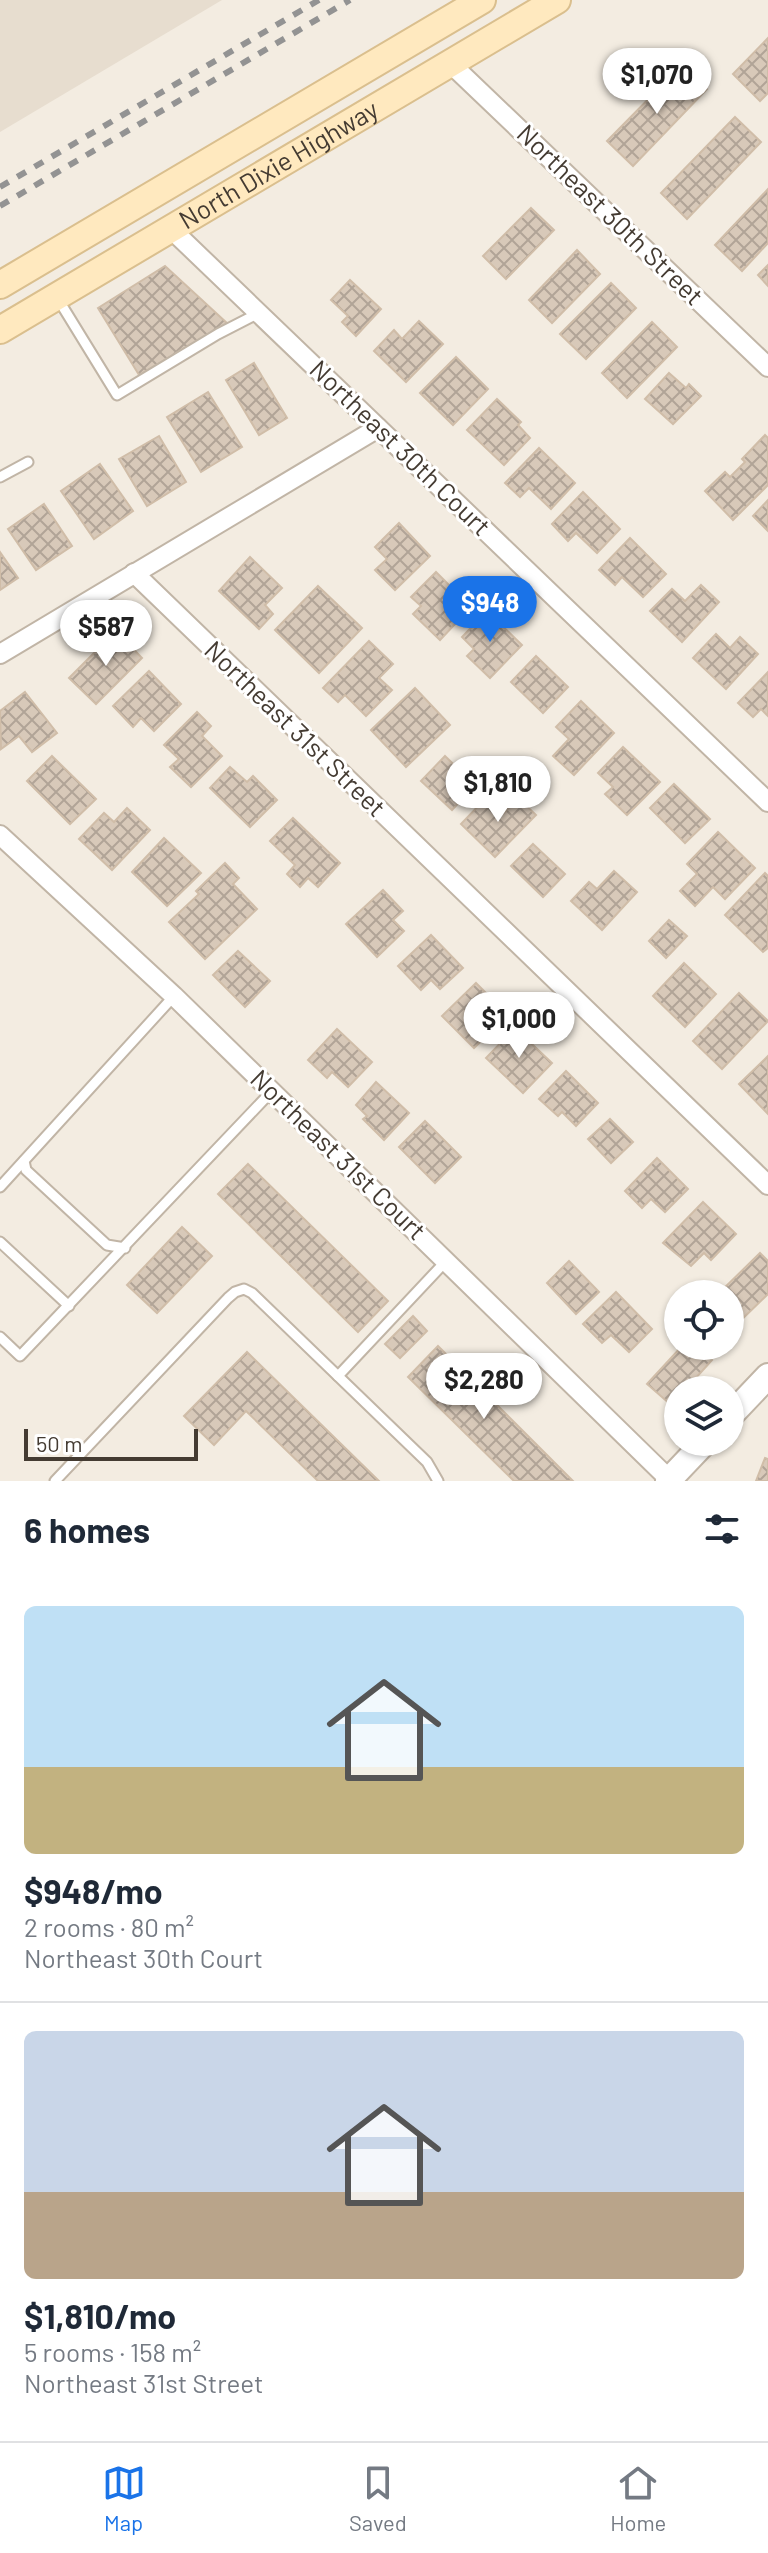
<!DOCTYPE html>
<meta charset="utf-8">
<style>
:root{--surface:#fff;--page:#f2f2f3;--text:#1f2937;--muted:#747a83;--line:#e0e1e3;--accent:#1a73e8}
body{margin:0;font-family:Barlow,sans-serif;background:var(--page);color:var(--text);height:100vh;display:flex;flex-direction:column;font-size:30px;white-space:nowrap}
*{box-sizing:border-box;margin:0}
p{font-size:26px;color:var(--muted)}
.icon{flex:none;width:44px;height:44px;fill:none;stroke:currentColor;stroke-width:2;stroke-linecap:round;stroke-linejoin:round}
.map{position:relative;height:1481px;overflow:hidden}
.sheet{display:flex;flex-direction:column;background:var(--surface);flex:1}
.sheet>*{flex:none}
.tools{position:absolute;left:664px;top:1280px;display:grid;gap:16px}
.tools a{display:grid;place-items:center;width:80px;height:80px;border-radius:50%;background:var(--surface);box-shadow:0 2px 6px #0004;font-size:40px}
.scale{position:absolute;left:24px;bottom:20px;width:174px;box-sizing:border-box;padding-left:8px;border:4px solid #443b32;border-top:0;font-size:22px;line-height:28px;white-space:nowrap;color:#443b32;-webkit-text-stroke:6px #fff;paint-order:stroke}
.price{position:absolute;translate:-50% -68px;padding:0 18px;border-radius:28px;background:#fff;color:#222;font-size:26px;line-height:52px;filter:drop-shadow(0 2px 4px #0008)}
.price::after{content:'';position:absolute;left:50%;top:48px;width:24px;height:18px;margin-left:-12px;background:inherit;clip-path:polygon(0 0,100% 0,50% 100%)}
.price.current{background:var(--accent);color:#fff}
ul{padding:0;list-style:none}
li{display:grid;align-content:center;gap:16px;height:424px;padding:0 24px}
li+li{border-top:2px solid var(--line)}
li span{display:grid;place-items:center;height:248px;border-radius:12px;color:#555}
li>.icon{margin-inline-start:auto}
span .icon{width:144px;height:144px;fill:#fffc;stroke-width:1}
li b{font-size:34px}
h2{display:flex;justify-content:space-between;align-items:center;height:96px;padding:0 24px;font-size:34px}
.dock{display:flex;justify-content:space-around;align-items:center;height:112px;border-top:2px solid var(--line);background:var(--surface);font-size:22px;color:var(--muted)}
.dock a{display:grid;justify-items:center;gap:4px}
.dock .current{color:var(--accent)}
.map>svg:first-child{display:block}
</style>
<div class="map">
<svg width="768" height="1481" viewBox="0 0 768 1481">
<defs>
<pattern id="building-cross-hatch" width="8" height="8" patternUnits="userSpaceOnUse" patternTransform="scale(2)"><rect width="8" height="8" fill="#d8c9b9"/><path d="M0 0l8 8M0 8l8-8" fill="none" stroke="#b1a497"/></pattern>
</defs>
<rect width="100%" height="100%" fill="#f3ece1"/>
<path fill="#e7ddcf" d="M0,0H222L0,132Z"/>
<g fill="url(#building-cross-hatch)" stroke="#d0bda8" stroke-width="2">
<path d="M768,38V93L760,101L733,74Z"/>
<path d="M682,65L707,89L633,166L607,141Z"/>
<path d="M735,117L761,142L687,219L661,193Z"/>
<path d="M768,189V243L742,271L715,245Z"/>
<path d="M531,208L554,230L506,279L483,256Z"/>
<path d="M577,250L600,274L552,323L529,300Z"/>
<path d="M768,265V286L758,275Z"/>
<path d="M165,266L227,323L139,375L98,308Z"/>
<path d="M350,280L381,309L356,336L342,322L348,316L331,300Z"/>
<path d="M611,283L636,308L586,359L560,334Z"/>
<path d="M419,321L443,344L406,382L374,351L394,330L402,339Z"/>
<path d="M652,322L677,347L627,398L602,373Z"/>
<path d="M456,357L488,389L453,425L420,393Z"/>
<path d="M254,363L287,418L259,435L226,380Z"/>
<path d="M669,373L686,388L689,384L701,396L673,424L645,399Z"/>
<path d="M208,392L242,447L201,472L167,417Z"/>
<path d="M497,399L521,422L518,425L530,438L504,465L467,430Z"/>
<path d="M765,435L768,438V485L733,520L705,491L725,472L730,477L745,462L742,459Z"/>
<path d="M159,436L186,482L147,506L119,459Z"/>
<path d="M539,448L575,483L551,509L529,488L520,497L505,483Z"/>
<path d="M100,464L133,511L94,539L61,491Z"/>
<path d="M583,492L620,529L597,553L576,533L568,541L552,524Z"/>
<path d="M768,500V531L753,516Z"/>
<path d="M44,504L72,546L36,570L8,529Z"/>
<path d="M399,523L430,556L395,590L375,570L387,559L375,547Z"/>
<path d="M630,538L666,574L643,597L622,577L615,585L599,570Z"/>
<path d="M0,552L18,578L0,590Z"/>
<path d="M250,557L282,588L265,605L273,614L259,629L219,591Z"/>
<path d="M436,572L471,607L440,640L413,614L421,606L411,597Z"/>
<path d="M701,585L719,602L682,642L650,611L672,589L685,601Z"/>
<path d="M318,586L362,628L319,673L275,630Z"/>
<path d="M487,611L522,645L490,678L467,656L474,649L462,637Z"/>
<path d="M116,631L142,658L96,704L69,678Z"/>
<path d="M716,634L730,648L740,637L758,654L726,689L693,658Z"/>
<path d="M369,641L393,664L379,678L392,690L366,716L345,695L338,702L323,688Z"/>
<path d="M536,656L568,687L543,713L511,682Z"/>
<path d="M149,671L181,704L154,731L141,718L133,727L113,706Z"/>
<path d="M768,672V716L761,709L753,717L738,703Z"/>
<path d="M415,688L450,725L406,767L371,730Z"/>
<path d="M25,692L57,733L32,752L19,736L1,749L0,711Z"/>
<path d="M581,701L614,733L574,775L553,756L569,739L556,727Z"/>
<path d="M197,712L211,726L202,736L222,756L191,787L170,767L179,759L164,745Z"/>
<path d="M623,747L660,782L627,815L605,794L613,787L598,773Z"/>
<path d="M52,756L96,799L70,824L27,781Z"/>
<path d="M445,756L475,785L452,810L421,781Z"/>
<path d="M230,767L247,782L253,776L277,800L250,827L210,788Z"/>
<path d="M674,784L710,819L685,843L650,808Z"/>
<path d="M487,797L504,813L518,798L536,815L495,857L461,824Z"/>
<path d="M127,808L150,830L112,870L79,839L104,813L114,822Z"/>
<path d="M293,818L340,863L318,887L308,878L300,887L287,874L295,865L270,841Z"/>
<path d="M718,832L755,868L725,899L713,887L695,906L680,891L697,874L687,864Z"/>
<path d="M164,838L201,873L167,906L132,872Z"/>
<path d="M533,844L565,874L543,897L511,866Z"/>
<path d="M225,863L239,878L233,884L257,909L205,959L169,922L199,894L196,891Z"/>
<path d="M614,871L637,892L602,930L571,901L589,882L597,889Z"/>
<path d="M765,873L768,876V948L763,952L725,915Z"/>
<path d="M383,890L403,911L393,920L404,931L377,957L346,924Z"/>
<path d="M669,920L687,936L666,958L649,941Z"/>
<path d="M431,935L463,968L440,989L431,980L421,990L398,966Z"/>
<path d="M238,951L270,981L245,1007L213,975Z"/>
<path d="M684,963L716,994L685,1027L653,996Z"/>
<path d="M476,983L508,1015L474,1048L442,1016Z"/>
<path d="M739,993L768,1021L722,1069L693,1041Z"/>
<path d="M515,1028L552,1063L523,1093L486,1058Z"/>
<path d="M337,1029L372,1062L348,1087L332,1072L327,1078L308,1060Z"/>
<path d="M768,1056V1114L739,1084Z"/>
<path d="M566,1071L598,1103L576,1126L562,1112L558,1116L539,1099Z"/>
<path d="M376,1082L409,1113L384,1140L363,1119L367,1116L356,1105Z"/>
<path d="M610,1119L633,1142L611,1163L588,1139Z"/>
<path d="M425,1121L461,1157L435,1183L399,1147Z"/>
<path d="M657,1158L688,1189L665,1212L651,1199L642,1208L625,1191Z"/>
<path d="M248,1164L388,1301L358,1332L218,1194Z"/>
<path d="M703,1202L736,1234L711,1260L704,1253L691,1266L663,1243Z"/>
<path d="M182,1227L212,1256L157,1313L127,1285Z"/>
<path d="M760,1253L768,1261V1294L736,1325L730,1319V1294H718Z"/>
<path d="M569,1261L599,1292L576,1314L547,1283Z"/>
<path d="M616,1292L652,1329L629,1352L611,1335L602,1343L583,1324Z"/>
<path d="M413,1316L427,1331L400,1358L385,1344Z"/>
<path d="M438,1346L573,1481H514L408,1377Z"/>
<path d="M682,1346H696L712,1360L685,1390H678V1398L671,1405L647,1384Z"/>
<path d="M247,1352L379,1481H318L246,1411L214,1445L184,1416Z"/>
<path d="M765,1458L768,1459V1481H756Z"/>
</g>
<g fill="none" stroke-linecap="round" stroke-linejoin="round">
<g stroke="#c1b5a6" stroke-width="13">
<g id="service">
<path d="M58,299L117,395L218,334L259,313"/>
<path d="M0,477L28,462"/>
<path d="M24,1161L26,1170L107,1245L125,1248"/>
<path d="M0,1187L174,996"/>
<path d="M0,1242L69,1306"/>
<path d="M0,1337L20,1356L272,1091"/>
<path d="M338,1376L446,1261"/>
<path d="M55,1481L228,1298L235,1292L244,1289L252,1293L427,1462L438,1481"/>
</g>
</g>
<g stroke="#c1b5a6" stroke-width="22">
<g id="minor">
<path d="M451,64L768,367"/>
<path d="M170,228L768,802"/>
<path d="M134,573L768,1185"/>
<path d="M0,654L378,428"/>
<path d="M0,835L174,996L671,1481"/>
</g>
</g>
<g stroke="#c1b5a6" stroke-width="28">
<g id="tertiary">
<path d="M730,1416L768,1376"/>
<path d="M668,1481L705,1442"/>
</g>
</g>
<g stroke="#dabf8e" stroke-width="30">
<g id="secondary">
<path d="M0,285L482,0"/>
<path id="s1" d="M0,330L557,0"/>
</g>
</g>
<use href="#service" stroke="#fff" stroke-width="9"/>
<use href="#minor" stroke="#fff" stroke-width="18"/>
<use href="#tertiary" stroke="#fff" stroke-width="24"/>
<use href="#secondary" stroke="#ffe9bf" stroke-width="26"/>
<g stroke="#939393" stroke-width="6" stroke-dasharray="10 10" stroke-linecap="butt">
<path d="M0,187L319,0"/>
<path d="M0,206L350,0"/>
</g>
</g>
<g text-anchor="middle" stroke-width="6" stroke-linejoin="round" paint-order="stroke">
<g font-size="26" fill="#443b32" stroke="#fff">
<text dy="9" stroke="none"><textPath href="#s1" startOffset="324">North Dixie Highway</textPath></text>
<text transform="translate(610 215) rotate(44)" y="9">Northeast 30th Street</text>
<text transform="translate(400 448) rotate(44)" y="9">Northeast 30th Court</text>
<text transform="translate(295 729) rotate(44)" y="9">Northeast 31st Street</text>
<text transform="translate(338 1155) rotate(44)" y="9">Northeast 31st Court</text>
</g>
</g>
</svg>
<div class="tools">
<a><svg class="icon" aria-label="locate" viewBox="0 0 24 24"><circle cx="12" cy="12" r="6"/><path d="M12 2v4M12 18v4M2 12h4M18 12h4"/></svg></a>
<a><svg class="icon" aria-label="layers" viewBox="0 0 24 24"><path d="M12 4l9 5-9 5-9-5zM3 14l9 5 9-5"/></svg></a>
</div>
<div class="scale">50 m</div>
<b class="price" style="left:657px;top:116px">$1,070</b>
<b class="price current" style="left:490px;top:644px">$948</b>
<b class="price" style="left:106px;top:668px">$587</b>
<b class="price" style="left:498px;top:824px">$1,810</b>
<b class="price" style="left:519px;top:1060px">$1,000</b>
<b class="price" style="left:484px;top:1421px">$2,280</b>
</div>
<section class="sheet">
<h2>6 homes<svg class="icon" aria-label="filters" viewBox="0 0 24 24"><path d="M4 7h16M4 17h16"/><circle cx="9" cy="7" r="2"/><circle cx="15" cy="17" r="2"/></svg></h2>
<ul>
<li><span style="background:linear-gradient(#bfe0f5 65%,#c2b280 0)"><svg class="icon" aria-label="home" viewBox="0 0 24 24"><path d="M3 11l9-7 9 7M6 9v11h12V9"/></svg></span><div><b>$948/mo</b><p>2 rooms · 80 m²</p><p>Northeast 30th Court</p></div></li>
<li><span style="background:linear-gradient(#c9d6e8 65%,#b9a48a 0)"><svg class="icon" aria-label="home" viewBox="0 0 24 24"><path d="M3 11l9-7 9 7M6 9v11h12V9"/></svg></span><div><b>$1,810/mo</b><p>5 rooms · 158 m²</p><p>Northeast 31st Street</p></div></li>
</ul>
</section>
<nav class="dock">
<a class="current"><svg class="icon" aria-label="map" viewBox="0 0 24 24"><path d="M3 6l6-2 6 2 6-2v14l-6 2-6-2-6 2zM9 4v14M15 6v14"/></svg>Map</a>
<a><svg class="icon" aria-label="saved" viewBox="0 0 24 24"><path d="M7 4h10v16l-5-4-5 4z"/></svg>Saved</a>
<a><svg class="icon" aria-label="home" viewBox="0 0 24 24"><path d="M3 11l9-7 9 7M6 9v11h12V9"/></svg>Home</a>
</nav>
